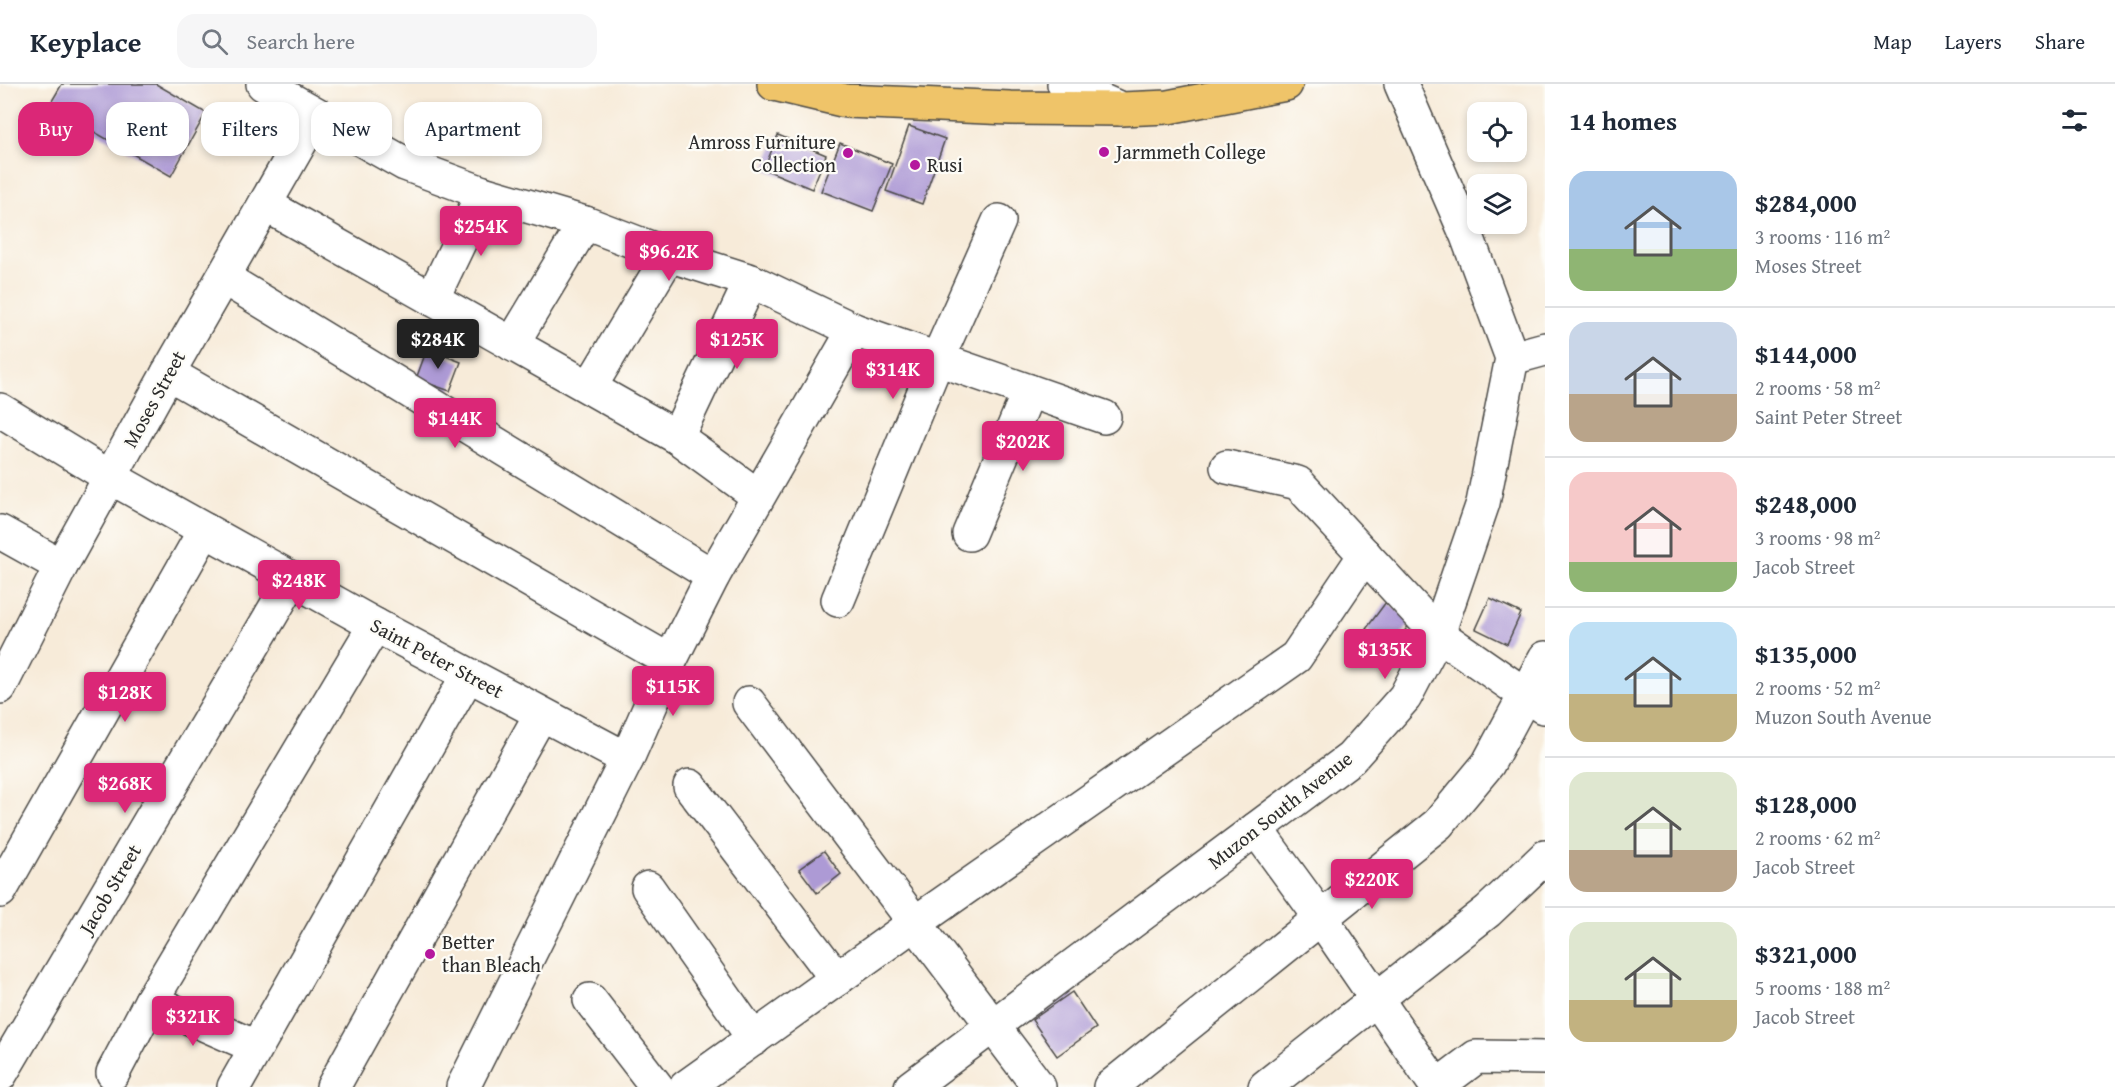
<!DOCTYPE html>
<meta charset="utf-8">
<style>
:root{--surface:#fff;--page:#f6f6f7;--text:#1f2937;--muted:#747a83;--line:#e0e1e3;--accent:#db2777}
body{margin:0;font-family:"Gentium Book Plus",serif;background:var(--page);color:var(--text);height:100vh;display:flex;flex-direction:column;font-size:22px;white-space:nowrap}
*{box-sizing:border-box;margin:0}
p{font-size:20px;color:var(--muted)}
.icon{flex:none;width:33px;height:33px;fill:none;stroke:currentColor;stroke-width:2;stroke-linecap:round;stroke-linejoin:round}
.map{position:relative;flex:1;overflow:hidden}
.panel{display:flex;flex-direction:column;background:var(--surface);width:570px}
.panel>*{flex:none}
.guide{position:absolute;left:18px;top:18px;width:570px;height:54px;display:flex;gap:12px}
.controls{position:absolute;left:1467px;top:18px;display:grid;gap:12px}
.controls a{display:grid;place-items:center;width:60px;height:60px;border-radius:12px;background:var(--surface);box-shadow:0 3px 9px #0003;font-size:30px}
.price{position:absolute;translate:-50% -51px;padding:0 14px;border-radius:6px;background:var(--accent);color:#fff;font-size:20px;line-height:39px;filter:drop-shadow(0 2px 3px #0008)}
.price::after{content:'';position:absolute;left:50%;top:36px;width:18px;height:14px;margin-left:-9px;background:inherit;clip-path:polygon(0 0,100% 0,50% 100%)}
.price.active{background:#222;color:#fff}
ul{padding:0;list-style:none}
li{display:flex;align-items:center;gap:18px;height:150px;padding:0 24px}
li+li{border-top:2px solid var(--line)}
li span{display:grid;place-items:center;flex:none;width:168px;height:120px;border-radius:18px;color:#555}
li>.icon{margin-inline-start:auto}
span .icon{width:72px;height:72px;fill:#fffc;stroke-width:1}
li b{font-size:26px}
h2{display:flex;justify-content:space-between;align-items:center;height:72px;padding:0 24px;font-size:26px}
.tag{padding:0 21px;border-radius:18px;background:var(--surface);box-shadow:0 3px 9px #0003;font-size:21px;line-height:54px}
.tag.active{background:var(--accent);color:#fff}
header{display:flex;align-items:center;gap:36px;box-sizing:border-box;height:84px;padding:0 30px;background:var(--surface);border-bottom:2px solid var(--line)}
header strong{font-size:28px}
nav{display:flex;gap:33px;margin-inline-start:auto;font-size:21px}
.search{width:420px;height:54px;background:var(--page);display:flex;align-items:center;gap:15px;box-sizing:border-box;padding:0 21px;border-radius:18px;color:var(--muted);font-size:22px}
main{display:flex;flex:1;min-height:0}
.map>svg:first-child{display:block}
</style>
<header>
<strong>Keyplace</strong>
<div class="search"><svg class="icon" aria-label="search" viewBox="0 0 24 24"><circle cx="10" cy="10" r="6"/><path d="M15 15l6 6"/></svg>Search here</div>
<nav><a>Map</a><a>Layers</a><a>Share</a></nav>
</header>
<main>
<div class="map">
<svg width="1545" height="1003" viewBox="0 0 1545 1003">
<rect width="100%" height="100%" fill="#fdfcf7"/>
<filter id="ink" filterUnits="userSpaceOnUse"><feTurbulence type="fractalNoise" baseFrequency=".0167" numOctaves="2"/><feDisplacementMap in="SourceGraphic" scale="12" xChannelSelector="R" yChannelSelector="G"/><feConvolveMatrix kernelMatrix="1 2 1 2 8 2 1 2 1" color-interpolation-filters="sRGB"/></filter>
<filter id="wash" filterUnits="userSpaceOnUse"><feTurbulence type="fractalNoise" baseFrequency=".008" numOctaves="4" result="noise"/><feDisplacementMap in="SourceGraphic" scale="24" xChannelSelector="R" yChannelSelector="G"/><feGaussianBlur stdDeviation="1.35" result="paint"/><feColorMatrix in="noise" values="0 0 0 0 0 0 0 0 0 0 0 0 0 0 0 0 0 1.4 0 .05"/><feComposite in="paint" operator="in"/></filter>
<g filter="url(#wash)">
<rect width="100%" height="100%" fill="#f7ebd9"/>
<g id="blocks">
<g fill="#ad9ad5">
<path d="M62,0H156L206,29L171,92L49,22Z"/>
<path d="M909,42L945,55L922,120L886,107Z"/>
<path d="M778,51L826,71L812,105L764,85Z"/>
<path d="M840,59L892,80L873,127L821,107Z"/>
<path d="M427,265L461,278L450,307L416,295Z"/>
<path d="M1490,514L1521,529L1507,560L1476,545Z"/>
<path d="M1386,518L1412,537L1392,564L1366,545Z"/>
<path d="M824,767L841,790L817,809L799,785Z"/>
<path d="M1072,908L1096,944L1057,972L1032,936Z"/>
</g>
</g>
</g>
<g filter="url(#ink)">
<use href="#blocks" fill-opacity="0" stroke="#4a4845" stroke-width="1.5"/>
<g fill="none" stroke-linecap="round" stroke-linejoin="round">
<g stroke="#4a4845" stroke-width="36">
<g id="minor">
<path d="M263,0L405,80L483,109L585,139L669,171L751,197L854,246L1104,333"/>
<path d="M1064,0L1121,25"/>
<path d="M266,121L677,353L758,412"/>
<path d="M224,194L713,492"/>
<path d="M432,215L483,109"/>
<path d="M512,260L585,139"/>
<path d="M1512,274L1545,265"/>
<path d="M168,289L670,577"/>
<path d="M590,303L669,171"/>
<path d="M0,326L110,393L375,541L627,675"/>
<path d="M677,353L751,197"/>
<path d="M1227,383L1298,399L1438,550L1543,623"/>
<path d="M0,448L61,482"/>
<path d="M969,450L1029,307"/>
<path d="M838,516L938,274L999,137"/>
<path d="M0,603L61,482L168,289L316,31"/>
<path d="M749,619L1039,1003"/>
<path d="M690,702L837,895"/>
<path d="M1256,745L1321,834L1437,1003"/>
<path d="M648,804L754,955"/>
<path d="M0,807L205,446"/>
<path d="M590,916L657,1003"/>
<path d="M151,917L256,963"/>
<path d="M113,989L151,917L375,541"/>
<path d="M0,991L293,494"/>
<path d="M234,1003L468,591"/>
<path d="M333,1003L541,630"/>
<path d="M463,1003L627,675L670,577L713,492L854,246"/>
<path d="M686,1003L915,839L1296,573L1365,471"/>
<path d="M911,1003L1351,674L1405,613L1438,550L1483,419L1512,274L1467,152L1401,0"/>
<path d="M1110,1003L1438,740L1488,680L1545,574"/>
<path d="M1265,1003L1488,827L1545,773"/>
<path d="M1436,1003L1476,973L1545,974"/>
</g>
</g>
<g stroke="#4a4845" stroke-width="36">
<path id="major" d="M774,0L846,17L1010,24L1121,25L1168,23L1286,0"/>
</g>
<use href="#minor" stroke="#fff" stroke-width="33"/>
<use href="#major" stroke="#efc469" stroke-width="33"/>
</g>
</g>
<g fill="#b5179e" stroke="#fdfcf7" stroke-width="2">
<circle cx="1104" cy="68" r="6"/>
<circle cx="848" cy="69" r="6"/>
<circle cx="915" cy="81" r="6"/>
<circle cx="430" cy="870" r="6"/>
</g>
<g text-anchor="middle" stroke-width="4.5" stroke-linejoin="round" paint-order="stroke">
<g font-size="20" fill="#2b2b2b" stroke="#fdfcf7" text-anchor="start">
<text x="836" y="65" text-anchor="end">Amross Furniture<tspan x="836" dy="23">Collection</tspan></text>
<text x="1116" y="75">Jarmmeth College</text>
<text x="927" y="88">Rusi</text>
<text x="442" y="865">Better<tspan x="442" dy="23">than Bleach</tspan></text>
</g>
<g font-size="20" fill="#2b2b2b" stroke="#fdfcf7">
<text transform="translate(154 315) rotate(-61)" y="7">Moses Street</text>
<text transform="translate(437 574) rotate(28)" y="7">Saint Peter Street</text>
<text transform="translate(1280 726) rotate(-38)" y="7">Muzon South Avenue</text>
<text transform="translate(110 805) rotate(-59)" y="7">Jacob Street</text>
</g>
</g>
</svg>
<div class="controls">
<a><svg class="icon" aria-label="locate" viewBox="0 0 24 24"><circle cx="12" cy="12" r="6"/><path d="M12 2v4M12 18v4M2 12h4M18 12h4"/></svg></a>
<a><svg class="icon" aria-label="layers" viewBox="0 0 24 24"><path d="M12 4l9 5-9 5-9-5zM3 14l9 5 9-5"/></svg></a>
</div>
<b class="price" style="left:481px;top:173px">$254K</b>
<b class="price" style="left:669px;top:198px">$96.2K</b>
<b class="price active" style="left:438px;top:286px">$284K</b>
<b class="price" style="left:737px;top:286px">$125K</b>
<b class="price" style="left:893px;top:316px">$314K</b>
<b class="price" style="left:455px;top:365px">$144K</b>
<b class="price" style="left:1023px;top:388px">$202K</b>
<b class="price" style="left:299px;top:527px">$248K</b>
<b class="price" style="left:1385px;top:596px">$135K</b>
<b class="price" style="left:673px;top:633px">$115K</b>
<b class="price" style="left:125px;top:639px">$128K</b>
<b class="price" style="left:125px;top:730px">$268K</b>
<b class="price" style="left:1372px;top:826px">$220K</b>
<b class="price" style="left:193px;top:963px">$321K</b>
<div class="guide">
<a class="tag active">Buy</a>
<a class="tag">Rent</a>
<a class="tag">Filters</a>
<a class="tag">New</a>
<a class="tag">Apartment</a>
</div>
</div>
<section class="panel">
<h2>14 homes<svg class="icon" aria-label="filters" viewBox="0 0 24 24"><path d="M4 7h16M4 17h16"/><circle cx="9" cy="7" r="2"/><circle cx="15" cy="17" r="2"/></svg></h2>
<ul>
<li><span style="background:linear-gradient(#a9c7e8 65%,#8fb573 0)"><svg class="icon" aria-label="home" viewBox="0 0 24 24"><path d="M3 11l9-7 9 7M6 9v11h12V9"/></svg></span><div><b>$284,000</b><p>3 rooms · 116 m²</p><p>Moses Street</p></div></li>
<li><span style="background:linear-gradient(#c9d6e8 60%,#b9a48a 0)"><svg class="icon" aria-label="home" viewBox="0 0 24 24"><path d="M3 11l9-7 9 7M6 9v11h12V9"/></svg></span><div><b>$144,000</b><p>2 rooms · 58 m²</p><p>Saint Peter Street</p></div></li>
<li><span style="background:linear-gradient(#f6c9c9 75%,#8fb573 0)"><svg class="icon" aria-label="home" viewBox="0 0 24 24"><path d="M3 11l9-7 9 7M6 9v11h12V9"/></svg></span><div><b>$248,000</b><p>3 rooms · 98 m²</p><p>Jacob Street</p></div></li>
<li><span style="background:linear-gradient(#bfe0f5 60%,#c2b280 0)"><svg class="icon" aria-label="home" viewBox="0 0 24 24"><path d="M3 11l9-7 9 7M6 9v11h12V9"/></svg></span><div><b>$135,000</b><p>2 rooms · 52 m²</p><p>Muzon South Avenue</p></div></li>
<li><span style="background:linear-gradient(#dfe7d0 65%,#b9a48a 0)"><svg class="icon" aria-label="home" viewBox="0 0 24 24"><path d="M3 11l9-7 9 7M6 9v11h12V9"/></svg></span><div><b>$128,000</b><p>2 rooms · 62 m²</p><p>Jacob Street</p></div></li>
<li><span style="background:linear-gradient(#dfe7d0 65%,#c2b280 0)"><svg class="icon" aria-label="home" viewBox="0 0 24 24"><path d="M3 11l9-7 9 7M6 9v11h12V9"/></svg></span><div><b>$321,000</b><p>5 rooms · 188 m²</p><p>Jacob Street</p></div></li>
</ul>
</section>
</main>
